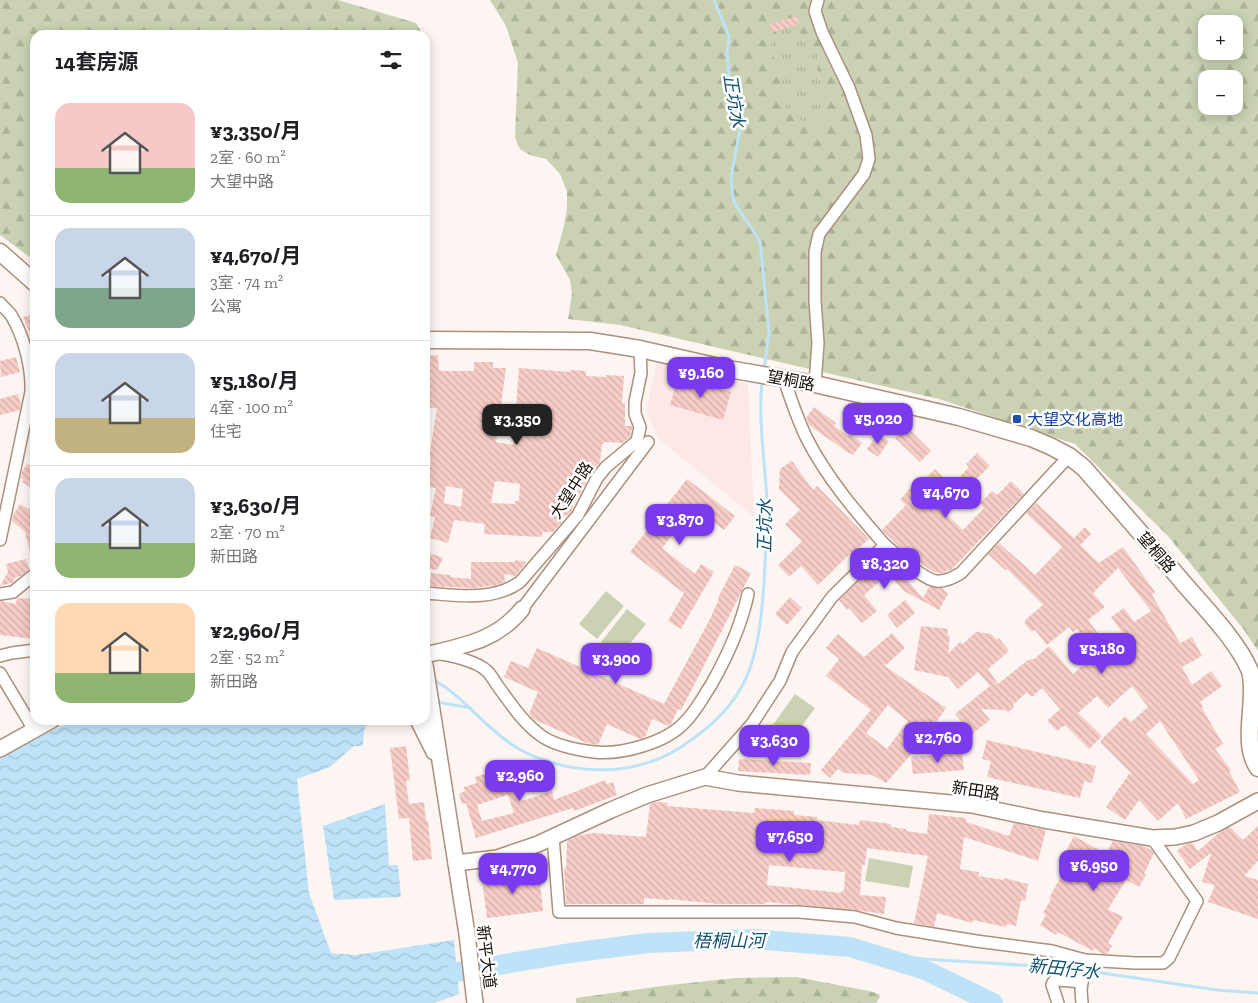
<!DOCTYPE html>
<html lang="zh">
<meta charset="utf-8">
<style>
:root{--surface:#fff;--page:#f2f2f2;--text:#202124;--muted:#757577;--line:#e0e0e0;--accent:#7c3aed}
body{margin:0;font-family:"Zilla Slab","Noto Sans SC",serif;background:var(--page);color:var(--text);height:100vh;display:flex;flex-direction:column;font-size:19px;white-space:nowrap}
*{box-sizing:border-box;margin:0}
p{font-size:16px;color:var(--muted)}
.icon{flex:none;width:28px;height:28px;fill:none;stroke:currentColor;stroke-width:2;stroke-linecap:round;stroke-linejoin:round}
.map{position:relative;flex:1;overflow:hidden}
.panel{position:absolute;left:30px;top:30px;width:400px;height:695px;display:flex;flex-direction:column;background:var(--surface);border-radius:15px;box-shadow:0 2px 12px #0003}
.panel>*{flex:none}
.buttons{position:absolute;left:1198px;top:15px;display:grid;gap:10px}
.buttons a{display:grid;place-items:center;width:45px;height:45px;border-radius:10px;background:var(--surface);box-shadow:0 2px 12px #0003;font-size:25px}
.price{position:absolute;translate:-50% -42px;padding:0 11px;border-radius:10px;background:var(--accent);color:#fff;font-size:16px;line-height:32px;filter:drop-shadow(0 1px 2px #0008)}
.price::after{content:'';position:absolute;left:50%;top:30px;width:15px;height:11px;margin-left:-8px;background:inherit;clip-path:polygon(0 0,100% 0,50% 100%)}
.price.current{background:#222;color:#fff}
ul{padding:0;list-style:none}
li{display:flex;align-items:center;gap:15px;height:125px;padding:0 25px}
li+li{border-top:1px solid var(--line)}
li span{display:grid;place-items:center;flex:none;width:140px;height:100px;border-radius:15px;color:#555}
li>.icon{margin-inline-start:auto}
span .icon{width:60px;height:60px;fill:#fffc;stroke-width:1}
li b{font-size:21px}
h2{display:flex;justify-content:space-between;align-items:center;height:60px;padding:0 25px;font-size:21px}
.map>svg:first-child{display:block}
</style>
<div class="map">
<svg width="1258" height="1003" viewBox="0 0 1258 1003">
<defs>
<pattern id="forest-firs" width="22" height="20" patternUnits="userSpaceOnUse" patternTransform="scale(1.25)"><rect width="22" height="20" fill="#cad2b3"/><path d="M5 1l3.5 6h-7zM16 11l3.5 6h-7z" fill="#adb398"/></pattern>
<pattern id="park-tufts" width="24" height="20" patternUnits="userSpaceOnUse" patternTransform="scale(1.25)"><rect width="24" height="20" fill="#cad2b3"/><path d="M3 7l-1-3M5 7V3M7 7l1-3M15 17l-1-3M17 17v-4M19 17l1-3" fill="none" stroke="#adb398"/></pattern>
<pattern id="water-waves" width="16" height="10" patternUnits="userSpaceOnUse" patternTransform="scale(1.25)"><rect width="16" height="10" fill="#bee3f9"/><path d="M0 5q4-4 8 0t8 0" fill="none" stroke="#a3c2d4"/></pattern>
<pattern id="building-back-hatch" width="6" height="6" patternUnits="userSpaceOnUse" patternTransform="scale(1.25)"><rect width="6" height="6" fill="#f8cdc8"/><path d="M-1 5l2 2M0 0l6 6M5-1l2 2" fill="none" stroke="#d4afaa"/></pattern>
</defs>
<rect width="100%" height="100%" fill="#fcf5f1"/>
<path fill="#fde7e7" d="M657,362L748,384L754,517L659,439L646,410Z"/>
<g fill="url(#forest-firs)" fill-rule="evenodd">
<path d="M0,0H338L416,23L423,35H35V261L0,235Z"/>
<path d="M490,0H1258V651L1244,630L1168,536L1075,444L939,399L620,325L568,319L572,294L570,280L556,255L564,226L567,208V192L560,174L546,159L530,155L520,149L515,137L518,63L506,26ZM1206,24H1234V51H1206ZM778,40L818,58L817,70L825,93ZM1206,79H1234V106H1206Z"/>
<path d="M425,40L429,51L425,125Z"/>
<path d="M796,977L869,991L879,994L880,997L876,1003H576V998L670,985L736,978Z"/>
</g>
<path fill="url(#park-tufts)" d="M794,26L798,37L814,46L818,58L817,70L825,93L828,126L815,130L787,111L771,44L778,40L776,31Z"/>
<g fill="#cad2b3">
<path d="M606,591L624,606L597,639L579,624Z"/>
<path d="M627,609L646,624L619,657L601,642Z"/>
<path d="M795,694L815,708L787,746L768,732Z"/>
<path d="M869,858L913,866L909,888L865,881Z"/>
</g>
<g fill="url(#water-waves)">
<path d="M75,720H371L364,730L363,746H354L330,767L297,779L309,893L331,953L356,955L454,940L459,994L435,1003H0V758L37,738Z"/>
<path d="M385,804L389,865H398L401,897L334,900L323,826Z"/>
</g>
<g fill="none" stroke-linecap="round" stroke-linejoin="round">
<g stroke="#bee3f9" stroke-width="3">
<path d="M714,0L729,36L727,54L731,99L738,117L740,130L731,177L732,193L735,204L760,241L769,332L764,370"/>
<path d="M432,679C458,693 476,716 498,734C511,745 528,755 544,760C589,776 641,773 681,747C750,702 758,662 764,584C765,557 768,528 767,501C765,461 758,421 762,381"/>
<path d="M436,702L471,708"/>
<path d="M869,953L924,959L1068,968L1217,990L1258,993"/>
</g>
<path stroke="#bee3f9" stroke-width="20" d="M457,972L570,953L648,943L754,939L850,947L925,970L993,1003"/>
</g>
<g fill="url(#building-back-hatch)" fill-rule="evenodd">
<path d="M797,16L799,24L771,33L769,24Z"/>
<path d="M35,314V345L23,317Z"/>
<path d="M438,355L439,371H474V362H493V368H506L496,442L513,445L519,368L570,372V370L586,371V376L606,377V375L624,376L622,403H625V426H632V428L630,437L623,443L604,442V444H602L600,462L596,467L587,466V481L579,496H573V508L572,511L568,515L562,516V522L553,532H542V537L484,534L485,524L454,520L448,543L430,538L435,517L430,516L436,488L428,487L431,459H429L437,408H425V356ZM495,481L520,484L519,501H515V504L491,503ZM446,486L463,489L461,507L444,503Z"/>
<path d="M16,357L20,372L1,377L0,361Z"/>
<path d="M678,378L731,392L723,420L670,405Z"/>
<path d="M18,394L21,405L20,410L0,415V399Z"/>
<path d="M814,407L836,423L834,426L848,436L850,434L862,443L853,455L850,453V454L809,425L806,418Z"/>
<path d="M906,426L931,451L920,462L895,438Z"/>
<path d="M878,434L889,441L878,457L867,449Z"/>
<path d="M977,453L990,466L943,511L963,530L984,508L980,503L992,491L997,495L1011,481L1024,494L952,569L949,571L948,570L942,573L934,572L907,554L882,530L906,505L900,500L912,486L915,488L935,469L951,486L969,467L966,464Z"/>
<path d="M792,461L813,490L817,486L869,539L855,551L854,550L818,585L801,566L789,577L778,565L802,541L785,524L800,510L779,489L780,469Z"/>
<path d="M27,464L35,469V490L22,482L24,480L21,478L22,472Z"/>
<path d="M687,479L735,516L724,530L694,508L662,548L695,574L701,564L714,572L681,629L668,621L684,593L630,552Z"/>
<path d="M1036,503L1074,538L1085,527L1091,534L1080,545L1099,563L1123,547L1155,592L1152,595L1180,643L1192,637L1202,656L1182,667L1192,685L1211,671L1222,686L1200,702L1203,707L1202,708L1223,744L1215,749L1231,770L1229,771L1240,792L1186,819L1178,803L1158,821L1139,800L1125,820L1106,807L1129,774H1132L1101,743V740L1125,716L1131,722L1148,707L1132,686L1108,708L1097,696L1078,713L1102,736L1089,749L1065,725L1057,731L1047,721L1060,709L1042,688L1032,697L1027,692L1013,705L1014,708L1008,712L1005,710L981,709L990,720L972,734L955,714L990,686L978,672L958,689L948,677L914,670L921,626L948,629L947,635L950,636L948,654L960,642L963,644L976,632L991,634L997,640L999,638L1009,651L988,669L998,684L1028,660L1029,661L1032,658L1033,660L1049,646L1073,674L1095,654L1077,629L1073,632L1069,627L1047,645L1035,630L1032,632L1024,623L1026,621L1025,620L1043,605L1007,569L1005,570L988,554L999,543L1035,575L1062,547L1026,513ZM1118,568L1151,611L1134,622L1124,608L1111,617L1127,639L1111,651L1088,620L1105,607L1093,593ZM1160,721L1199,780L1193,784L1146,734Z"/>
<path d="M20,504L35,513V559H32L25,532L12,521L13,515Z"/>
<path d="M430,553L443,558L437,570L425,568V562Z"/>
<path d="M885,555L923,598L929,587L942,588L948,594L939,610L904,591L889,574L864,595L877,611L862,623L849,608L847,610L839,600Z"/>
<path d="M26,559L29,569L21,576L14,578V582L0,586L8,572L6,564Z"/>
<path d="M515,560L526,562L525,564L515,576L504,574L505,582L496,585L474,588L430,586L431,573L450,575V577L471,579V562H515Z"/>
<path d="M735,565L751,573L690,693L681,710L678,709L671,724L668,726L652,719L645,737L640,739L607,724L598,745L587,743L533,719L529,714L538,692L504,677L511,661L528,668L537,648L664,704L710,619L719,599L718,598Z"/>
<path d="M790,597L802,608L787,625L775,614Z"/>
<path d="M17,598L34,599L33,626H35V639L0,635V601L16,604Z"/>
<path d="M905,600L915,613L897,628L887,615Z"/>
<path d="M892,633L905,648L886,665L882,664L946,708L930,731L931,732L886,783L872,775L843,773L838,769L830,778L821,770L871,710L826,676L839,659L826,648L838,634L864,657ZM888,705L908,721L887,749L866,733Z"/>
<path d="M987,740L1096,766L1092,783L1084,781L1080,798L987,777L991,761L982,759Z"/>
<path d="M406,746L410,780L406,781L409,804L424,802L426,821H428L432,859L413,861L409,818L399,819L390,748Z"/>
<path d="M962,753L964,770L913,774L911,757Z"/>
<path d="M739,759L811,763L810,775L738,771Z"/>
<path d="M511,768L522,801L552,791L554,800L605,780L607,784L613,782L617,795L574,811L573,808L476,838L466,803L462,804L459,794L465,791L464,787L477,783L475,777L488,773L489,775ZM508,795L514,813L482,821L477,805Z"/>
<path d="M657,802L668,803L667,806L754,813L755,808L794,811V815L817,817V820L859,825L860,820L891,824V827L906,829V831L927,834L929,814L966,818V822L1009,836L1014,823L1046,830L1038,861L964,837L960,869L979,872L978,876L1004,880V878L1028,884L1025,901L1021,900L1016,926L1007,924L1006,927L973,920L972,923L937,913L934,927L914,923L928,856L867,848L865,865H862L860,895L886,897L884,914L856,910L766,902L765,904H719L669,899V900L644,898V904H566L564,868H566L567,841L577,836L593,833L646,837L650,804ZM770,831L792,833V831L815,833L813,854L770,849ZM769,865L845,872L844,891H841V893L767,885Z"/>
<path d="M1258,826V861L1244,876L1258,880V919L1208,902L1215,885L1202,882L1211,853L1190,869L1177,851L1186,844L1192,843L1198,851L1220,832L1230,827L1243,840Z"/>
<path d="M1074,836L1106,854L1113,841L1143,846L1151,850L1154,853L1144,874L1146,875L1139,887L1126,880L1108,909L1123,917L1108,943L1112,946L1107,954H1103L1094,948L1093,951L1058,932L1056,935L1040,925L1046,915L1043,913L1051,899L1049,898L1074,853L1067,849Z"/>
<path d="M539,873L543,911L487,918L482,879Z"/>
</g>
<g fill="none" stroke-linecap="round" stroke-linejoin="round">
<g stroke="#ac8f7c" stroke-width="14">
<g id="minor">
<path d="M0,303C3,307 8,311 11,315C24,336 32,368 31,392L0,540"/>
<path d="M815,384L818,343L815,301V252L819,234L864,174L869,159L866,135L849,88L822,32L815,11L818,0"/>
<path d="M885,545C895,553 924,580 936,581C945,582 953,578 961,573L1069,456"/>
<path d="M425,593C457,595 492,602 520,582L578,515L597,478L606,467L637,441L640,427L635,414V402L641,373L640,349"/>
<path d="M0,594L13,592L35,574"/>
<path d="M522,609L648,442"/>
<path d="M437,654C449,654 478,662 487,671C492,676 496,684 500,689C513,707 525,725 543,737C557,746 578,750 594,752C621,755 666,743 685,722C696,711 703,697 711,685C728,655 741,627 748,594"/>
<path d="M0,656L12,653L35,650"/>
<path d="M0,673L34,730"/>
<path d="M705,777L752,724L780,681L792,652L832,597L885,545C856,512 827,478 807,439C799,423 793,405 787,388L790,380"/>
<path d="M553,836L559,912H799L855,917L896,928L976,941L1052,951L1085,960L1135,963H1163L1169,958L1197,901L1152,838"/>
<path d="M1058,1003L1052,985L1054,981L1058,980L1082,982"/>
<path d="M1082,1003L1081,990L1085,960"/>
</g>
</g>
<g stroke="#ac8f7c" stroke-width="18">
<g id="tertiary">
<path d="M425,655C462,646 497,641 522,609"/>
<path d="M425,665L467,934L475,1003"/>
<path d="M418,720L434,752"/>
<path d="M0,749L52,720"/>
<path d="M456,863L497,858L538,844L611,810L647,795L705,777L738,783L972,805L1044,820L1152,838L1175,837L1194,833L1218,823L1258,801"/>
</g>
</g>
<g stroke="#ac8f7c" stroke-width="19">
<g id="secondary">
<path d="M0,252L35,283"/>
<path d="M425,340L590,341L640,349L728,369L815,384L959,417L1031,438L1050,446L1069,456L1084,468C1118,507 1152,546 1186,586C1206,609 1238,642 1250,671C1258,699 1240,742 1258,768"/>
</g>
</g>
<use href="#minor" stroke="#fff" stroke-width="11"/>
<use href="#tertiary" stroke="#fff" stroke-width="15"/>
<use href="#secondary" stroke="#fff" stroke-width="16"/>
</g>
<rect fill="#1a4fb4" stroke="#fff" stroke-width="2" x="1012" y="414" width="10" height="10" rx="2.5"/>
<g text-anchor="middle" stroke-width="5" stroke-linejoin="round" paint-order="stroke">
<g font-size="16" fill="#180d07" stroke="#fff">
<text transform="translate(791 380) rotate(11)" y="6">望桐路</text>
<text transform="translate(571 490) rotate(-57)" y="6">大望中路</text>
<text transform="translate(1157 552) rotate(49)" y="6">望桐路</text>
<text transform="translate(976 790) rotate(9)" y="6">新田路</text>
<text transform="translate(487 957) rotate(83)" y="6">新平大道</text>
</g>
<g font-size="16" fill="#164399" stroke="#fff" text-anchor="start">
<text x="1027" y="425">大望文化高地</text>
</g>
<g font-size="18" font-style="italic" fill="#125371" stroke="#fff">
<text transform="translate(734 101) rotate(81)" y="6">正坑水</text>
<text transform="translate(765 526) rotate(-89)" y="6">正坑水</text>
<text x="729" y="947">梧桐山河</text>
<text transform="translate(1064 969) rotate(6)" y="6">新田仔水</text>
</g>
</g>
</svg>
<div class="buttons">
<a>+</a>
<a>−</a>
</div>
<b class="price" style="left:701px;top:399px">¥9,160</b>
<b class="price" style="left:878px;top:445px">¥5,020</b>
<b class="price current" style="left:517px;top:446px">¥3,350</b>
<b class="price" style="left:946px;top:519px">¥4,670</b>
<b class="price" style="left:680px;top:546px">¥3,870</b>
<b class="price" style="left:885px;top:590px">¥8,320</b>
<b class="price" style="left:1102px;top:675px">¥5,180</b>
<b class="price" style="left:616px;top:685px">¥3,900</b>
<b class="price" style="left:938px;top:764px">¥2,760</b>
<b class="price" style="left:774px;top:767px">¥3,630</b>
<b class="price" style="left:520px;top:802px">¥2,960</b>
<b class="price" style="left:790px;top:863px">¥7,650</b>
<b class="price" style="left:1094px;top:892px">¥6,950</b>
<b class="price" style="left:513px;top:895px">¥4,770</b>
<section class="panel">
<h2>14套房源<svg class="icon" aria-label="filters" viewBox="0 0 24 24"><path d="M4 7h16M4 17h16"/><circle cx="9" cy="7" r="2"/><circle cx="15" cy="17" r="2"/></svg></h2>
<ul>
<li><span style="background:linear-gradient(#f6c9c9 65%,#8fb573 0)"><svg class="icon" aria-label="home" viewBox="0 0 24 24"><path d="M3 11l9-7 9 7M6 9v11h12V9"/></svg></span><div><b>¥3,350/月</b><p>2室 · 60 m²</p><p>大望中路</p></div></li>
<li><span style="background:linear-gradient(#c9d6e8 60%,#7fa58c 0)"><svg class="icon" aria-label="home" viewBox="0 0 24 24"><path d="M3 11l9-7 9 7M6 9v11h12V9"/></svg></span><div><b>¥4,670/月</b><p>3室 · 74 m²</p><p>公寓</p></div></li>
<li><span style="background:linear-gradient(#c9d6e8 65%,#c2b280 0)"><svg class="icon" aria-label="home" viewBox="0 0 24 24"><path d="M3 11l9-7 9 7M6 9v11h12V9"/></svg></span><div><b>¥5,180/月</b><p>4室 · 100 m²</p><p>住宅</p></div></li>
<li><span style="background:linear-gradient(#c9d6e8 65%,#8fb573 0)"><svg class="icon" aria-label="home" viewBox="0 0 24 24"><path d="M3 11l9-7 9 7M6 9v11h12V9"/></svg></span><div><b>¥3,630/月</b><p>2室 · 70 m²</p><p>新田路</p></div></li>
<li><span style="background:linear-gradient(#ffd9b3 70%,#8fb573 0)"><svg class="icon" aria-label="home" viewBox="0 0 24 24"><path d="M3 11l9-7 9 7M6 9v11h12V9"/></svg></span><div><b>¥2,960/月</b><p>2室 · 52 m²</p><p>新田路</p></div></li>
</ul>
</section>
</div>
